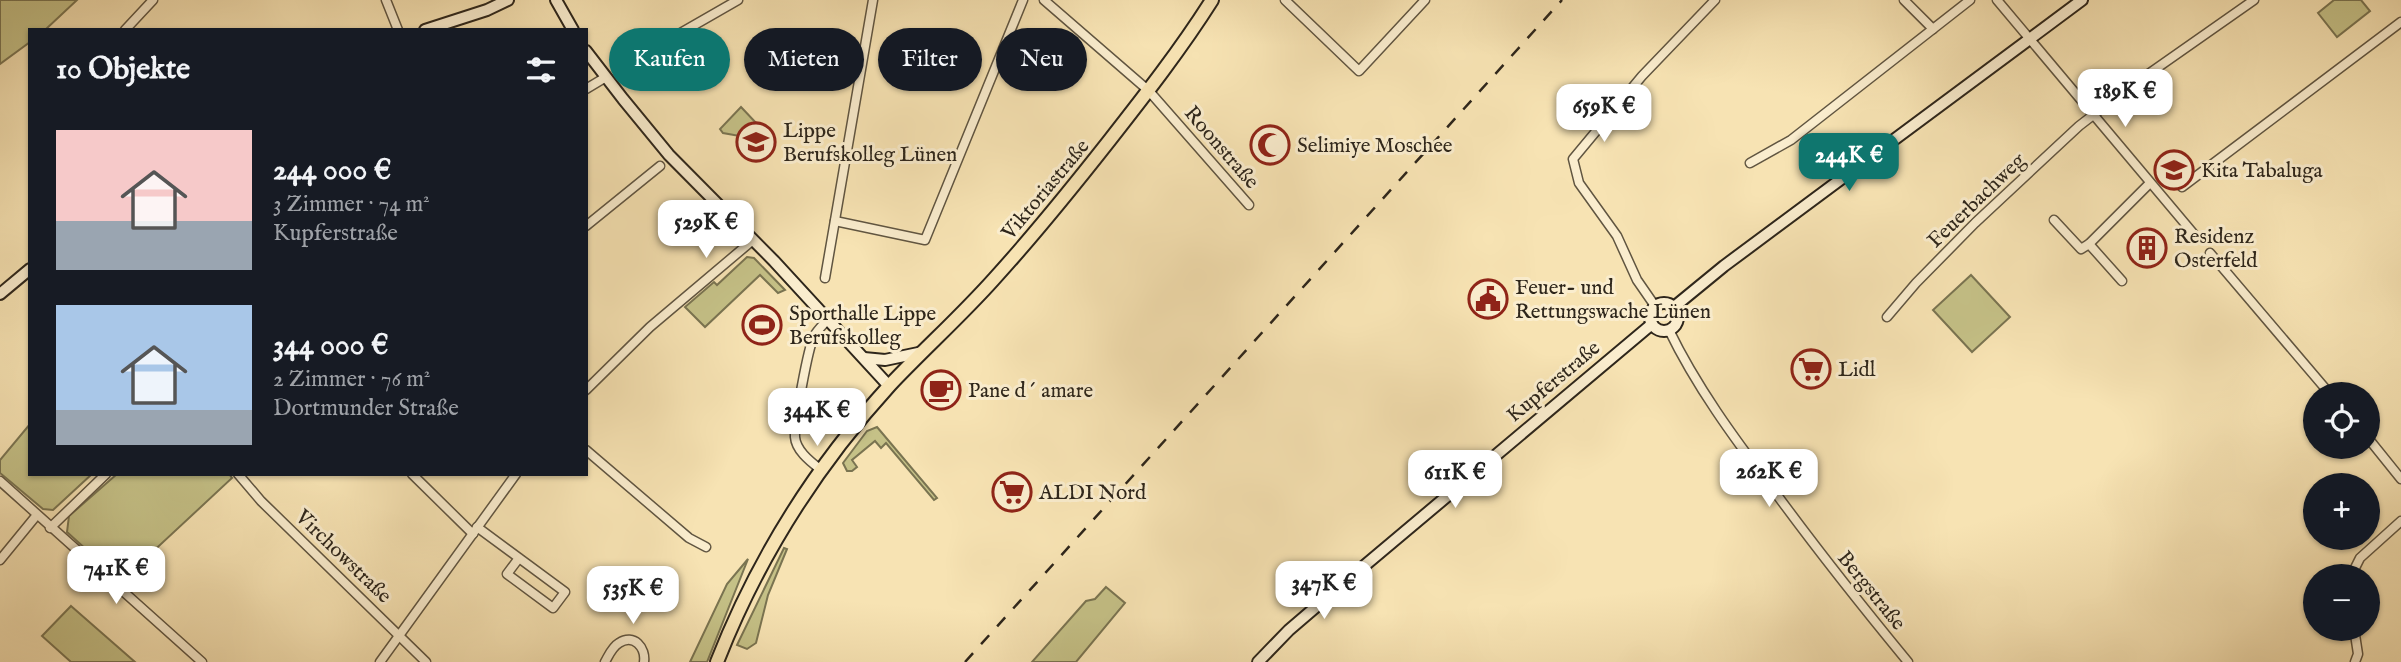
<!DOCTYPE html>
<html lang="de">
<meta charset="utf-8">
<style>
:root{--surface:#171b24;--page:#242831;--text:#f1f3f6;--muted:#9ea1a6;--accent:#0f766e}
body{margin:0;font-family:"IM FELL English",serif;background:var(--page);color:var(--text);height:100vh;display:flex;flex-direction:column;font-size:26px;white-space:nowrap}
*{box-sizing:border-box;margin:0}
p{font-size:23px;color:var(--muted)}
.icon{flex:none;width:38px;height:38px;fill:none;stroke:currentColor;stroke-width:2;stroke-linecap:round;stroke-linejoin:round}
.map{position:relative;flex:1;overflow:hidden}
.details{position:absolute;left:28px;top:28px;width:560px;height:448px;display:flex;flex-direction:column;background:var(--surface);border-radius:0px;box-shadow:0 2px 5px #0004}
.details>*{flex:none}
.top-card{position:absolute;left:609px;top:28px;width:665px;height:63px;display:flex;gap:14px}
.tools{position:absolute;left:2303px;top:382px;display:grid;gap:14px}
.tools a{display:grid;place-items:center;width:77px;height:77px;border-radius:50%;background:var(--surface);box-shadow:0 2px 5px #0004;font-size:35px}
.price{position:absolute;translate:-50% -60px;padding:0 16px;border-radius:14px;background:#fff;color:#222;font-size:23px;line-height:46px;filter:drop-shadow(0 2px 4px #0008)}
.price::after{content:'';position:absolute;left:50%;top:42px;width:21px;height:16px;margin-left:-10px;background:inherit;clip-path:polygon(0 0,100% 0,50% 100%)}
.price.active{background:var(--accent);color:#fff}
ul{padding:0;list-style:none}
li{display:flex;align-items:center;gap:21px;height:175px;padding:0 28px}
li span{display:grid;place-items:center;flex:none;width:196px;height:140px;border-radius:0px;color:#555}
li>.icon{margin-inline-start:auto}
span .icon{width:84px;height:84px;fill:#fffc;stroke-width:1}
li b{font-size:30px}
h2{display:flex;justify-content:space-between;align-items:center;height:84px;padding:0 28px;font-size:30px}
.tag{padding:0 24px;border-radius:32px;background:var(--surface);box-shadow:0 2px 5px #0004;font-size:24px;line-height:63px}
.tag.active{background:var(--accent);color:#fff}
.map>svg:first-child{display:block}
</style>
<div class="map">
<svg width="2401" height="662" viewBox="0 0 2401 662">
<rect width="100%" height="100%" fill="#f7e3b3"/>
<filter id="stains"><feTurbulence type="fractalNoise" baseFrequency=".00286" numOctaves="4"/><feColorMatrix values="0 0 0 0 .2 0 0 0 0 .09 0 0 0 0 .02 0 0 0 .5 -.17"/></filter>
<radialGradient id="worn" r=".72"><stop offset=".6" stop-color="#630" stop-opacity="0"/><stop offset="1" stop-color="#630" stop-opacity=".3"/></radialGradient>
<g fill="#c5c187" stroke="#7a7451" stroke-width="2">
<path d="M0,0H77L45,30H30V42L0,64Z"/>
<path d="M2334,0H2361L2370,11L2337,37L2318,13Z"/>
<path d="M741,107L758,125L745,137L723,133L720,129Z"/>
<path d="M747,257L754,258L785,290L778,293L760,275L705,327L685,307L714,282L717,285Z"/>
<path d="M1971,275L2010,317L1972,352L1933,310Z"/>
<path d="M30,424V474H92L53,510L43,509L0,473V460Z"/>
<path d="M877,427L937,498L934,500L886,443L881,448L875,441L852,460L857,467L852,471H847L843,463L867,431Z"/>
<path d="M117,474H229L232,478L146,558L138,551L132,554L141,564L122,582L67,532L69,516Z"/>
<path d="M784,548L787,549L768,595L756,643L747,649L737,645Z"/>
<path d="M748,559L707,662H690L727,584Z"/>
<path d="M1106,587L1125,603L1076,662H1032L1086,601L1095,599Z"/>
<path d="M71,606L135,662H71L42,636Z"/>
</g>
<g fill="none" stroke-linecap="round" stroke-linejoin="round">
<g stroke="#605541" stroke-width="11">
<g id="street">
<path d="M386,0L398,30"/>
<path d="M1044,0L1149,91L1249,205"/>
<path d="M1285,0L1359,71L1425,0"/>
<path d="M1904,0L1933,29"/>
<path d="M1997,0L2198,239"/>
<path d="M125,30L153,0"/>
<path d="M630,62L738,0"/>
<path d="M586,89L606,77"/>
<path d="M1750,163L1791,140L1970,0"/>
<path d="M2182,187L2401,22"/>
<path d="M2054,220L2081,249L2089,244L2150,183"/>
<path d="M835,221L925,240L1023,0"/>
<path d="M586,226L660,166"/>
<path d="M2089,244L2122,281"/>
<path d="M2210,253L2330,394"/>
<path d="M825,278L873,0"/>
<path d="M1655,306L1637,280L1617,236L1579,183L1573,159L1642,76L1715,0"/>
<path d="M1887,317L1916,283L1975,223L2079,126L2127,89L2254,0"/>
<path d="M1669,330C1696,386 1734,438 1772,488C1815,547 1861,605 1908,662"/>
<path d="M586,390L650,327L753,240"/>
<path d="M2368,438L2401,479"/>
<path d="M586,450L689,538L706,547"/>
<path d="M821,470C811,462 796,451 795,437C794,424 808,348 814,336C818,329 824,324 828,319"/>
<path d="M238,474L261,501L426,662"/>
<path d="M412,474L473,534"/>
<path d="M0,481L202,662"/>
<path d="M477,527L565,592L553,608L507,574L519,558"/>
<path d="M50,528L106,474"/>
<path d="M0,560L36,516"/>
<path d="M2351,576L2360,558L2401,521"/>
<path d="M2354,628L2358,654L2355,662"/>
<path d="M380,662L516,474"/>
<path d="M605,662C609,655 612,647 619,643C634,633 646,648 644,662"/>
</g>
</g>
<g stroke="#2e261b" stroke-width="14">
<g id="secondary">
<path d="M556,0L573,30"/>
<path d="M425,30L487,10L508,0"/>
<path d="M586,51L623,99L669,155L774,261L889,386"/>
<path d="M0,294L30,269"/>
<circle cx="1664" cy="317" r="14"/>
<path d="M1674,307L1724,266L2082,0"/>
<path d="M864,358L885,360L923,352"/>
<path d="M1258,662L1289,630L1345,582L1652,324"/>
</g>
</g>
<g stroke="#2e261b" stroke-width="16">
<path id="primary" d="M717,662C757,560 816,466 890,385C924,349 961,316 994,279C1034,235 1072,188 1109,141C1145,95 1181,49 1212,0"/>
</g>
<use href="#street" stroke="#faedce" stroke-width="8"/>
<use href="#secondary" stroke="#faedce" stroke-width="10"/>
<use href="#primary" stroke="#f7e3b3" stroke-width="12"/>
<path stroke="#2e261b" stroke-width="2.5" stroke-dasharray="12 12" stroke-linecap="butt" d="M965,662L1562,0"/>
</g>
<defs>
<g id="school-ring" transform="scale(2.0125)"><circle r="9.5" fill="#faedce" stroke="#8f2418" stroke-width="1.5"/><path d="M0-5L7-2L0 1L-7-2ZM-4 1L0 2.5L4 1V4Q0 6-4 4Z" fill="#8f2418"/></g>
<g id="mosque-ring" transform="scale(2.0125)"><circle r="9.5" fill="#faedce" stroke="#8f2418" stroke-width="1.5"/><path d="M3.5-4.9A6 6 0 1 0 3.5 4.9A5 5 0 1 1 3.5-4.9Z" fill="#8f2418"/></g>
<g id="building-ring" transform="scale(2.0125)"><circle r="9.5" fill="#faedce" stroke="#8f2418" stroke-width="1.5"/><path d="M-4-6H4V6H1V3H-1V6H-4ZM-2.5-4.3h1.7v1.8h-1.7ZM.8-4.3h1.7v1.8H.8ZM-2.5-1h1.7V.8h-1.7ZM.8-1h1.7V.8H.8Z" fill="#8f2418"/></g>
<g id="civic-ring" transform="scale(2.0125)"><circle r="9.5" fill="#faedce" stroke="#8f2418" stroke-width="1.5"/><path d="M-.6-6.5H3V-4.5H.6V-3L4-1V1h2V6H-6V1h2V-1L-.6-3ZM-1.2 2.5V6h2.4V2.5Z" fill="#8f2418"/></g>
<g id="stadium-ring" transform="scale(2.0125)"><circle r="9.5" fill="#faedce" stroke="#8f2418" stroke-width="1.5"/><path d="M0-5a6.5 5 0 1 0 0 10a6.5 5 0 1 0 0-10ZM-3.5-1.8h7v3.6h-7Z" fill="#8f2418"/></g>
<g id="supermarket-ring" transform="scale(2.0125)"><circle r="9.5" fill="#faedce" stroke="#8f2418" stroke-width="1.5"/><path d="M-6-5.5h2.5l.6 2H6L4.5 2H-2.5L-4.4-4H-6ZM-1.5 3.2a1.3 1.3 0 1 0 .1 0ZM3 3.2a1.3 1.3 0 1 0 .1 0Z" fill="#8f2418"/></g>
<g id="cafe-ring" transform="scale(2.0125)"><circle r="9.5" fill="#faedce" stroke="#8f2418" stroke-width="1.5"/><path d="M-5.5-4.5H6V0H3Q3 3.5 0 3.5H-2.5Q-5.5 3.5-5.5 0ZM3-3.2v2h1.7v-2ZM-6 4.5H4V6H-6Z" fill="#8f2418"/></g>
</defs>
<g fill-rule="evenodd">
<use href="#school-ring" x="756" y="142"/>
<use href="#mosque-ring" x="1270" y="145"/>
<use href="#school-ring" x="2174" y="170"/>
<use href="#building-ring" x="2147" y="248"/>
<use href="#civic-ring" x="1488" y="299"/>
<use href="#stadium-ring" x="762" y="325"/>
<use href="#supermarket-ring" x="1811" y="369"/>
<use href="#cafe-ring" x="941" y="390"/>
<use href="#supermarket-ring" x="1012" y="492"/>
</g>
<g text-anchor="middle" stroke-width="6" stroke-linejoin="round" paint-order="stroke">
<g font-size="21" fill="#2e261b" stroke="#faedce" text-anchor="start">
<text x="783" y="137">Lippe<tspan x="783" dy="24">Berufskolleg Lünen</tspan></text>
<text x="1297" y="152">Selimiye Moschee</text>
<text x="2201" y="177">Kita Tabaluga</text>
<text x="2174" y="243">Residenz<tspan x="2174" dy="24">Osterfeld</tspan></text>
<text x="1515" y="294">Feuer- und<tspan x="1515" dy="24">Rettungswache Lünen</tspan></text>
<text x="789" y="320">Sporthalle Lippe<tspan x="789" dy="24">Berufskolleg</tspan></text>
<text x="1838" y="376">Lidl</text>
<text x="968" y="397">Pane d´ amare</text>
<text x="1039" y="499">ALDI Nord</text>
</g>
<g font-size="21" fill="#2e261b" stroke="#faedce">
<text transform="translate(1222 147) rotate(49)" y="7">Roonstraße</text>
<text transform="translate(1045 189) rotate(-50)" y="7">Viktoriastraße</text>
<text transform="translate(1976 200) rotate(-44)" y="7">Feuerbachweg</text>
<text transform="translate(1553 381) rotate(-40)" y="7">Kupferstraße</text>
<text transform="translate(344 556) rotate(44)" y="7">Virchowstraße</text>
<text transform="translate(1872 590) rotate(51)" y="7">Bergstraße</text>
</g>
</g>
<rect width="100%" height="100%" filter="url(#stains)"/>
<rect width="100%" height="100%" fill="url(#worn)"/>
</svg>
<div class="tools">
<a><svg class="icon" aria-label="locate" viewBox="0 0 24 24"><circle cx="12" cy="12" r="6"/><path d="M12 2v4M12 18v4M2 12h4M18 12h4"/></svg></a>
<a>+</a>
<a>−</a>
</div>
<b class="price" style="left:2125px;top:129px">189K €</b>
<b class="price" style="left:1604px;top:144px">659K €</b>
<b class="price active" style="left:1849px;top:193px">244K €</b>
<b class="price" style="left:706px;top:260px">529K €</b>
<b class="price" style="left:817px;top:448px">344K €</b>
<b class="price" style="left:1769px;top:509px">262K €</b>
<b class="price" style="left:1455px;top:510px">611K €</b>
<b class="price" style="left:116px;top:606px">741K €</b>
<b class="price" style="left:1324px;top:621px">347K €</b>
<b class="price" style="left:633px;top:626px">535K €</b>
<div class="top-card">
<a class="tag active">Kaufen</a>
<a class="tag">Mieten</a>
<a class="tag">Filter</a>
<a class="tag">Neu</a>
</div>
<section class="details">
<h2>10 Objekte<svg class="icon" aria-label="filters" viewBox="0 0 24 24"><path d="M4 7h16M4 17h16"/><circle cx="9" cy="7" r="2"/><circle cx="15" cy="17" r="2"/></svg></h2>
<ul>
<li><span style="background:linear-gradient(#f6c9c9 65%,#9aa5b1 0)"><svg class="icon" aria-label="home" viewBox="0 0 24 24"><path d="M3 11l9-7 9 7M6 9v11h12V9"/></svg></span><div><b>244 000 €</b><p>3 Zimmer · 74 m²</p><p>Kupferstraße</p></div></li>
<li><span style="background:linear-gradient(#a9c7e8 75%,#9aa5b1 0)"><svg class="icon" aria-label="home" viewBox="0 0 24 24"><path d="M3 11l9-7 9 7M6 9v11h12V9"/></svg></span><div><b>344 000 €</b><p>2 Zimmer · 76 m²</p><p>Dortmunder Straße</p></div></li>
</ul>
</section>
</div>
